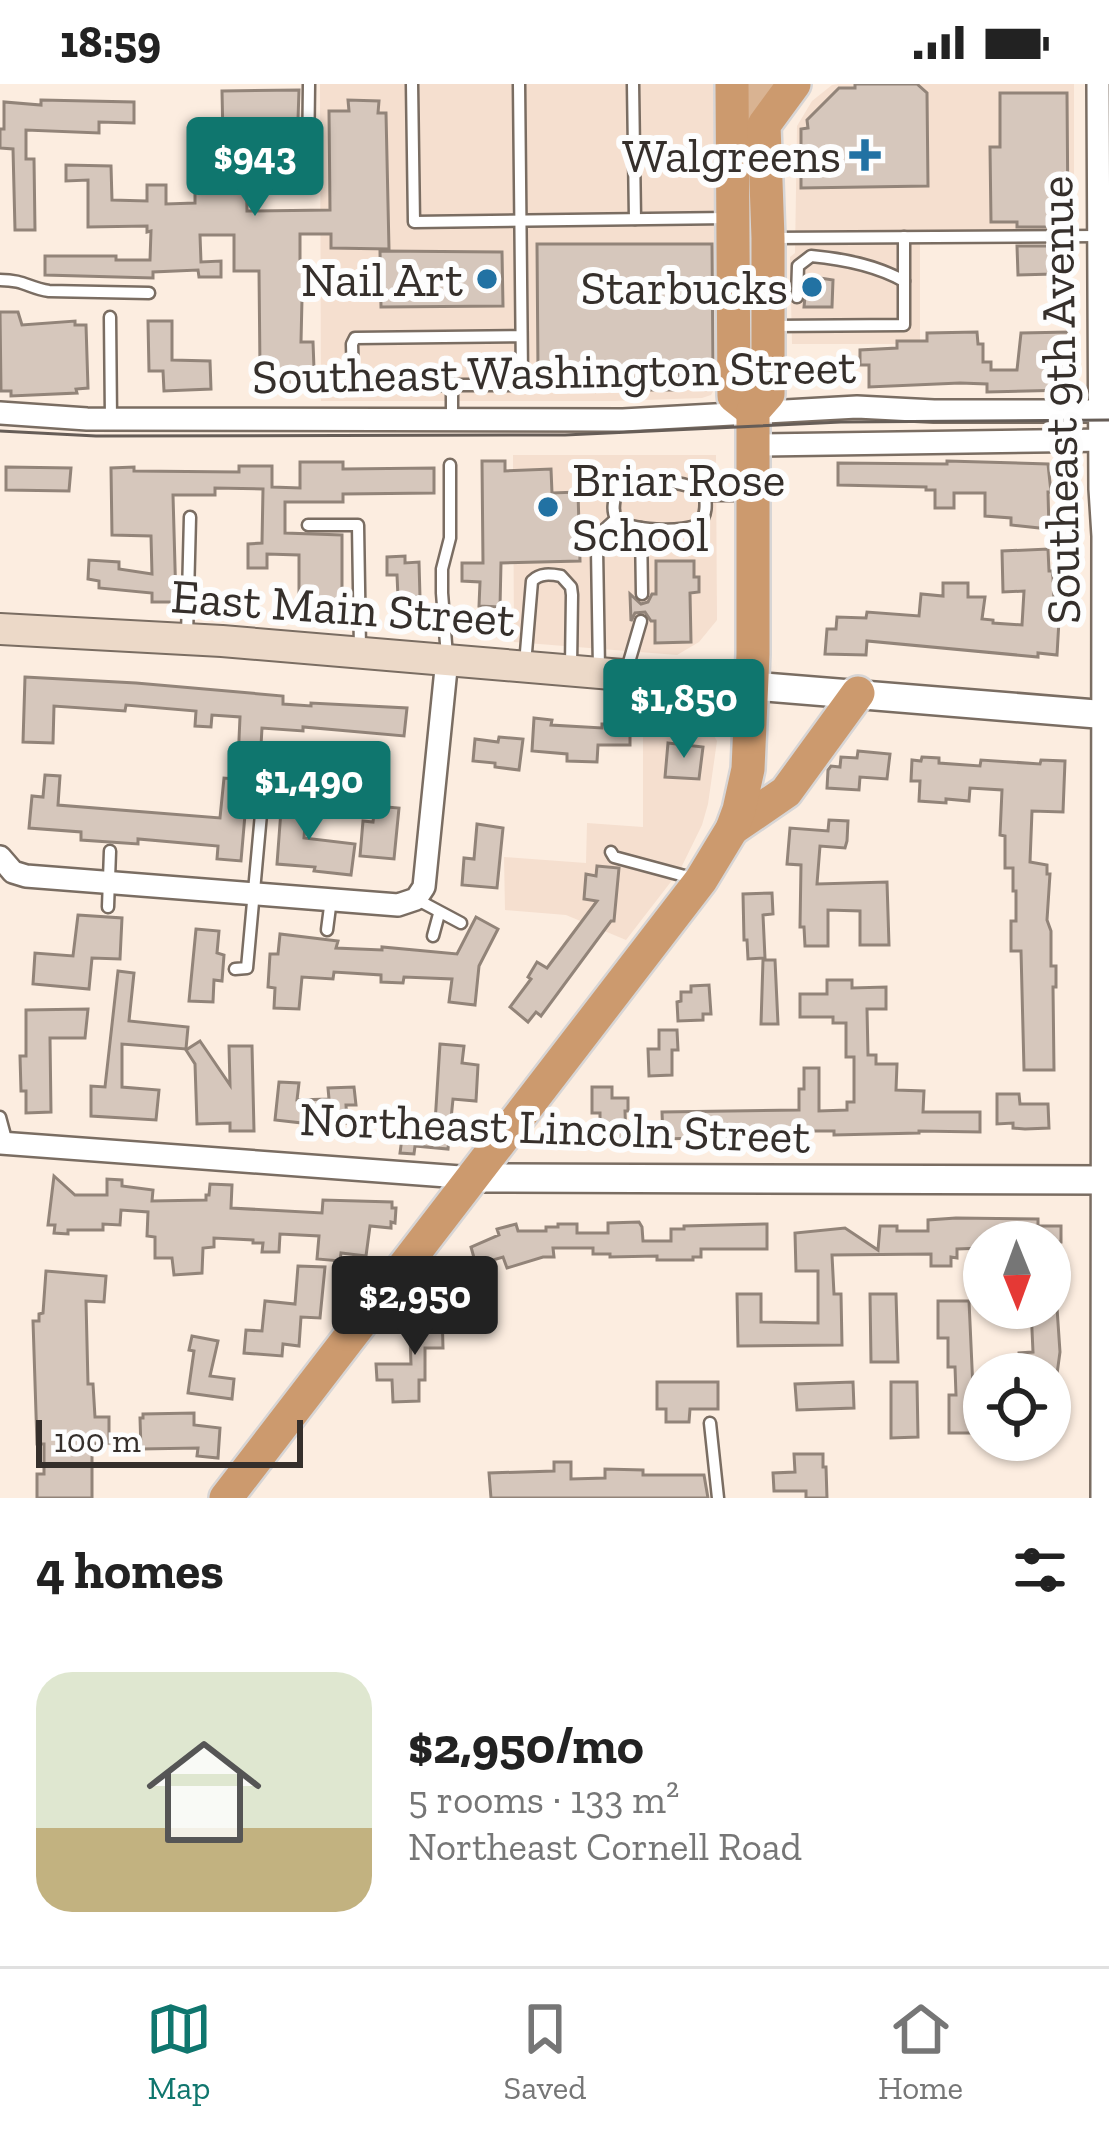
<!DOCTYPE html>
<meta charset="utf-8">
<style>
:root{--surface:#fff;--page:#f6f6f6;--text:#222;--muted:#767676;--line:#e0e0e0;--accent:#0f766e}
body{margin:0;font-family:"Zilla Slab",serif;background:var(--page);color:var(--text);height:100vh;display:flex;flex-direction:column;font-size:45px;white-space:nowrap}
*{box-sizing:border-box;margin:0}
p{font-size:39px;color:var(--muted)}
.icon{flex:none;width:66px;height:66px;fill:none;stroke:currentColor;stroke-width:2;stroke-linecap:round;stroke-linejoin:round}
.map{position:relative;height:1414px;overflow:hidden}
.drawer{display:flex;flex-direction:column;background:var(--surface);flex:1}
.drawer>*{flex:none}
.needle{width:78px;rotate:179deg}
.fabs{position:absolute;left:963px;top:1137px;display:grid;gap:24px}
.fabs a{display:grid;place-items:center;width:108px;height:108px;border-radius:50%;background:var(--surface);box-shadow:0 3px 9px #0004;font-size:60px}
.scale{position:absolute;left:36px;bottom:30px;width:267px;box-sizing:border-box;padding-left:12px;border:6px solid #352f2b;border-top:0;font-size:33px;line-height:42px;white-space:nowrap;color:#352f2b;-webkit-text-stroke:9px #fdfdfd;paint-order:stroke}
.price{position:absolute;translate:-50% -102px;padding:0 27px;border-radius:12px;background:var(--accent);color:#fff;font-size:39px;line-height:78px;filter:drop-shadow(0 3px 6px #0008)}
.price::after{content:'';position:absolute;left:50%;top:72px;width:36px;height:27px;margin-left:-18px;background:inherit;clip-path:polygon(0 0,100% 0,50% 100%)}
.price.active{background:#222;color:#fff}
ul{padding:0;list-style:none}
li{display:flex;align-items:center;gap:36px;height:300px;padding:0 36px}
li+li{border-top:3px solid var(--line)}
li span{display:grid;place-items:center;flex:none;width:336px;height:240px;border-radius:36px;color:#555}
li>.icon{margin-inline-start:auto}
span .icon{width:144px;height:144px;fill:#fffc;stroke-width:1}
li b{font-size:51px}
h2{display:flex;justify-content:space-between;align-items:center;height:144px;padding:0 36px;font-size:51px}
.status{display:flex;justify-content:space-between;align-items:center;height:84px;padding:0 60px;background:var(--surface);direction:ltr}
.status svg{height:33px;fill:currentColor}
.menu{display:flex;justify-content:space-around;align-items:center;height:168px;border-top:3px solid var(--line);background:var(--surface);font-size:33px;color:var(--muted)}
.menu a{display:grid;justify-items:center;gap:6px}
.menu .active{color:var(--accent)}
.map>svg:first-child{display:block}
</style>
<div class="status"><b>18:59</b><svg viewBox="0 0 49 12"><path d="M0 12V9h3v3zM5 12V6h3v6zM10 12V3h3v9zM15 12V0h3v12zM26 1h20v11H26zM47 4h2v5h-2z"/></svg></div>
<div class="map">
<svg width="1109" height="1414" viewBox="0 0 1109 1414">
<rect width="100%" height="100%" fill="#fcede0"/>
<g fill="#f5dfcf">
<path d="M320,0H714L716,302L711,311L702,314L614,317H321Z"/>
<path d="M838,0H1074V146L920,147V260H792L790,173L795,169L797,42L812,17L832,1Z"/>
<path d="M513,371H716L717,536L699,558L677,571L514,558Z"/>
<path d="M643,618L695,622V627L704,634L717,657L708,720L702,741L680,786L626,856L566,831L505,826L504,773L586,779L587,739L643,743Z"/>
</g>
<g fill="#d6c7bc" stroke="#928479" stroke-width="3">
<path d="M855,0H917L927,9L928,102L801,104V45L808,44L807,36L839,4H855Z"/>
<path d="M299,6L298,36H294L296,71H246L247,127L330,126L329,27H349L348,16L379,17L378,29H386L389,165L331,164V150H300V183H315L316,214L302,215L301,258H313L314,285H301V307L253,306L254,285H260L259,187H234V151H200L201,178L221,177V193H199L198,186L153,188V194L45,191V172H116V176H150L151,147L147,148V142L88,143V96L66,97V81L111,82L112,116L147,117V101H166V120L195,119V101L224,102L222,7Z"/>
<path d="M1000,9H1067L1068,137H1052L1053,143H1017V138H991L990,63H1000Z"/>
<path d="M41,16L134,18V39L99,38V49L26,46V75H34L35,146H15L13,65L0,64V45H4V18L41,21Z"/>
<path d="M537,160H712L713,287H678V306H632V287H538Z"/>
<path d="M1017,162H1053V190L1018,191Z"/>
<path d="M380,167L502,168L503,222L381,223Z"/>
<path d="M807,192L833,196L832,223H804Z"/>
<path d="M0,228H18L22,241L75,237V241H86L88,304L76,305L77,309L11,312V307H1Z"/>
<path d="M148,237H172V276L210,277L211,305L164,307L163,287H149Z"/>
<path d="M977,248L978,260H983V278H991V286H1017L1021,249L1070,248L1072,296H1069V306L987,308V300L960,299L869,303V281H860V266L897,264V257H927V249Z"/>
<path d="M482,377H505V387L551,385L552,409L578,408L580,477L501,479L500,523L479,522L480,498L462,497V479H483Z"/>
<path d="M947,377L1048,380L1051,408H1048L1049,445L1011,441V434L985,432V409H954V424H935V406H926V403L838,401V379L947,380Z"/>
<path d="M300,378H343V385L434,384V409L343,410V418H285V449L342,451V531H299V471L267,470V484H248V460L262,459L263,405L215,404V411H173L176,518H152V509L99,504V497L88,495L89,476L119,478V485L152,490L151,452L112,451L111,384L134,383V387L239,388V382H272V403L300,404Z"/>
<path d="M6,383L71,384L69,407L6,406Z"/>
<path d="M1048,465L1049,487H1052L1053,493L1054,518L1060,519L1057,571L1038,569V573L867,557L866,571L825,570L827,545H836L837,533L866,534L867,528L919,532L921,510L943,512V499H968V513H985L982,535L993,536V539L1022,541L1024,507L1003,508L1002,467Z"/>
<path d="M405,472V479L419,478L420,513H398L397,491H387V473Z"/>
<path d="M656,477H694V493H699V508L690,509L691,558L655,559V537H651L645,528L635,529L631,537L630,510L641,520L648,518L652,510H656Z"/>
<path d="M25,593L136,599L283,612V620L311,622V619L407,624L404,652L303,643V647L262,644L260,679L238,678L240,633L212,631L211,643L195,642L196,627L126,621L125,627L54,622L53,659L23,658Z"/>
<path d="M534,634L552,636L551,641L602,644V640H630V661H598L597,678L567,677V670L532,667Z"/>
<path d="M499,653L523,655L519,686L495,683V679L473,677L475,655L498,658Z"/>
<path d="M668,659L703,663L699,695L665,693Z"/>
<path d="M858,667L890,670L887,695L860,693L859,706L827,704L828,686L831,682L840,683L841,673L857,674Z"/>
<path d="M922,673L939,674V679L980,682L981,676L1040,680L1041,676L1065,677L1063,728L1032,727L1030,778L1047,781V790H1050L1047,836L1051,847V882H1056V903H1053L1054,986H1024L1021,867H1011V837H1016V807H1013V784H1005V752L1000,751L1002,706L970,704L969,717L946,715V719L919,717L920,697H911L912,676L921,677Z"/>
<path d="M45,691L60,692L58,721L220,734L224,694L248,696L241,777L217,775L218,762L138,755V760L81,756V748L29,744L32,712L43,713Z"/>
<path d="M282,713L307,716L304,754L355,760L351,791L314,787L315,783L277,780Z"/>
<path d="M375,722L399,724L394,775L360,772L363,737L373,738Z"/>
<path d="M829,736L848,737L847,757L845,764L820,762L817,800L887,798L889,861H860V827L828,826V862H805L804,843H800L801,781L787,780L790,744L828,747Z"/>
<path d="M477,740L503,744L497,804L462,801L464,774L474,775Z"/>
<path d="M597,782L619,784L614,837H611L541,932L536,928L528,938L510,923L531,895L528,893L537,878L547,884L597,817L584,815L586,790L596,792Z"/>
<path d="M772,809L773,830L763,831L765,874L748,875L747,856H744L743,810Z"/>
<path d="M78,831L122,834L120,875L92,874L89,905L33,900L35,869L73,872Z"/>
<path d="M476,833L498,845L479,882L475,921L449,918L452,895L404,893L403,899L381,898V891L334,888L333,895L302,893L299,925L274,924L275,904L268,903L270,870H278L280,850L338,857L336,864L382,866V863L457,870Z"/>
<path d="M196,845L219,847L217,869L224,871L222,897L214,896L213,918L189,917Z"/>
<path d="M763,876H775L778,940H761Z"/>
<path d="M118,887L134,889L129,937L188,943L186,965L122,960V1003L159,1006L156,1036L91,1032V1002L105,1003Z"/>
<path d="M827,896H852V904L886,903V925H867L868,971H876V980H897L896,1006L924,1007L923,1028H980V1048L919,1047V1049L834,1051V1047H793V1056H772V1052L663,1055L662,1028L799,1026V1005H804V984H819V1027L847,1026V1018H854V973H846V939H833V933H800V910H827Z"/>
<path d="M709,901L711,930H703V936L678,937L677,918L681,917V908H691V902Z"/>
<path d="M88,925L85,954H50L51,1028L26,1029V1007H21L20,972H26V926Z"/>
<path d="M659,946H677L678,966H672V991L649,992L648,965H659Z"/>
<path d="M200,957L230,1001L229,962H252L254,1047H230V1039L197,1040L195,980L186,966Z"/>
<path d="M440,960L464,962L462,979L478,981L476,1017L453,1015L448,1065L415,1062L414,1070L400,1069L403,1046L419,1047L420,1039H435Z"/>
<path d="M279,998L299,999L297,1016L329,1015L328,1004L354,1003L356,1021H346L347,1039H330V1035L302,1036V1039L275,1036Z"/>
<path d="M592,1003H612V1014H628V1027H625L626,1055H600V1029H592Z"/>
<path d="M997,1010H1019L1020,1020H1048L1049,1044L1025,1045L1013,1044V1039L997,1040Z"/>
<path d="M54,1092L75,1111H107V1095L122,1096V1102L153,1106L152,1117L206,1116V1111H209L210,1100L232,1101L231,1124L322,1129L323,1116L392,1118V1124H396L395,1139L391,1138V1144L370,1142L366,1172L341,1169L340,1177L317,1175L319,1152L280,1150L279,1168H262L263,1159H253V1156L214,1154V1163L203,1164L202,1189L174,1191L172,1174H155V1153L147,1152L148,1128L121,1126L120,1141L103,1140V1146H68V1150L54,1149L55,1141H48Z"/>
<path d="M956,1134L1038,1135V1142H1061V1158H984V1164L957,1165V1174L951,1173V1182H931V1170L832,1171L834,1210H841L842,1261L738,1262L737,1210H761V1238L818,1239V1187H796L795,1149L845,1144L878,1166L880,1142H897V1147H928V1136Z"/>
<path d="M639,1138L642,1143L643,1157H671V1145H684V1142L767,1140V1165H701V1173H693V1176H657V1172L610,1173V1170H593V1164H553L554,1173H543L507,1184L503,1173L476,1181L471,1163L499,1151L497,1145L516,1140L518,1147H546V1143H558V1140H577V1149H608V1139Z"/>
<path d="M298,1182L325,1183L320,1234L301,1233L299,1262L283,1260L282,1272L244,1269L246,1246L262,1247L265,1217L295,1220Z"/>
<path d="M46,1187L106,1192L104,1218L86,1217L88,1300H93L95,1333H109V1359L92,1360V1414H37V1390H44V1360H37L33,1237H39V1230L43,1229Z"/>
<path d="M870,1210H896L898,1278H871Z"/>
<path d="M938,1217H969L975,1349H949V1311H956L955,1283H948V1254H938Z"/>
<path d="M1031,1224H1057L1060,1268L1057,1290H1033V1280L1019,1278V1269L1033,1268Z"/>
<path d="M418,1225H442L443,1264H425V1296H419V1317L393,1318L392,1296H377L376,1280H411L410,1252H419Z"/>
<path d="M192,1252L218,1257L210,1292L234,1295L232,1315L188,1309L194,1267L189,1266Z"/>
<path d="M657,1298H718V1325H690L689,1338H666V1325H657Z"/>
<path d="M853,1298L854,1324L797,1326L795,1300Z"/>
<path d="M891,1298H917L918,1353L891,1354Z"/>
<path d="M194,1329V1341L220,1344L218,1374L197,1372L198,1364L141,1365L140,1334H143V1330Z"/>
<path d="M794,1370H823V1383H826L827,1414H806V1407H774L773,1389L795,1388Z"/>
<path d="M554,1378H571V1395L605,1394V1385L643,1386V1391H704L708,1414H491L489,1389L554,1387Z"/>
</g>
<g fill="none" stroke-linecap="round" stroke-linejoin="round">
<g stroke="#7a6d62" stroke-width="15">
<g id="service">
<path d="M412,0L414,138L729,134"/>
<path d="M519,0L522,292L517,301H358L353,297L352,260L355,254L521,252"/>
<path d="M633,0L635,135"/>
<path d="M271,101L299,99L308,83L309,0"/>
<path d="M770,154L1100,152"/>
<path d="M0,196C25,196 28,204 49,207L149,209"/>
<path d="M797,213L798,182L811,172C844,175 875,181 904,197"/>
<path d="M110,233L111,335"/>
<path d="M772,242L904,241V153"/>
<path d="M452,302V334"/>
<path d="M705,411C706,420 707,432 699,439C689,450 623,447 616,434C611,425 615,414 617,405C636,393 689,395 705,411H748"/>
<path d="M308,441H358L360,565"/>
<path d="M641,444L642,510"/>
<path d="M187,552L190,433"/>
<path d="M447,572L442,509V485L450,454V381"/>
<path d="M525,580L532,497C540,489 550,490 561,492L571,503L572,511L571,582"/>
<path d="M599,585L597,465L604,446L616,435"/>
<path d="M627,585L641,537"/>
<path d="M611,768L614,773L692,794"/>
<path d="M416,815L461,839"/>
<path d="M108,823L110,767"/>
<path d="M327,846L331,815"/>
<path d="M433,852L439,830"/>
<path d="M235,885L247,884L261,730"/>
<path d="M0,1033L7,1059"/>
<path d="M710,1339L718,1414"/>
</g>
</g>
<g stroke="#7a6d62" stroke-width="26">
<g id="minor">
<path d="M1098,0L1100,405L1103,452L1102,1414"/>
<path d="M0,329L87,335L623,336L857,323L934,327H1109"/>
<path d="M754,361L1109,356"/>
<path d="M0,773L13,788L26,792L398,821L416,815L424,803L447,575"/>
<path d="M0,1059L474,1094"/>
</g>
</g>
<g stroke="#7a6d62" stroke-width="32">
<g id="tertiary">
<path d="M753,602L1109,631"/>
<path d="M474,1094L1109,1096"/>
</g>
</g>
<g stroke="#7a6d62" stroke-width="34">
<path id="secondary" d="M0,545L222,557L753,602"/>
</g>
<g stroke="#d7d5d5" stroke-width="38">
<path id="primary" d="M763,0L764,41"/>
</g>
<g stroke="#d7d5d5" stroke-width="38">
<g id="trunk">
<path d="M732,0L734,312L753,327"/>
<path d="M732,745L786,708L858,609"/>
<path d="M226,1414L701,796L732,745L739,726L748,685L753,570V327L768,310V154L764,41L794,0"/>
</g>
</g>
<use href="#service" stroke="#fff" stroke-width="10"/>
<use href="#minor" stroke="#fff" stroke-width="21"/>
<use href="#tertiary" stroke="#fff" stroke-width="27"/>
<use href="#secondary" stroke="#ecd9c8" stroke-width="30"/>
<use href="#primary" stroke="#d9b392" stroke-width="33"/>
<use href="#trunk" stroke="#cc9a6e" stroke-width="33"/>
<path stroke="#665d57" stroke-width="3" d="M0,347L96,352L565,351L841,338L1109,336"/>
</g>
<g fill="#2272a3" stroke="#fdfdfd" stroke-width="4.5">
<path d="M859 53h12v12h12v12h-12v12h-12v-12h-12v-12h12z"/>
<circle cx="487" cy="195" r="12"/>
<circle cx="812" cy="203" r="12"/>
<circle cx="548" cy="423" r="12"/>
</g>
<g text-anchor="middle" stroke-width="12" stroke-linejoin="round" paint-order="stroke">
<g font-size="48" fill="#352f2b" stroke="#fdfdfd" text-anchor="end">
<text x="841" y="88">Walgreens</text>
<text x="463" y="212">Nail Art</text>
<text x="788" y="220">Starbucks</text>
<text x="572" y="412" text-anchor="start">Briar Rose<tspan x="572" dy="55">School</tspan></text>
</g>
<g font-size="48" fill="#352f2b" stroke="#fdfdfd">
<text transform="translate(554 287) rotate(-1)" y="17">Southeast Washington Street</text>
<text transform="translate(1059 316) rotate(-91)" y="17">Southeast 9th Avenue</text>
<text transform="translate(343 523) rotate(4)" y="17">East Main Street</text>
<text transform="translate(555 1043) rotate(2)" y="17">Northeast Lincoln Street</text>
</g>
</g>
</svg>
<div class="fabs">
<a><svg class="needle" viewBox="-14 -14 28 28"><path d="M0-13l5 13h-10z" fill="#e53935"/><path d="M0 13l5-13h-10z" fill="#767676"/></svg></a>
<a><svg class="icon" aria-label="locate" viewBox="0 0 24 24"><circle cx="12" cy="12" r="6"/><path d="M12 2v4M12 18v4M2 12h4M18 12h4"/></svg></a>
</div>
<div class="scale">100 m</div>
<b class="price" style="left:255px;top:135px">$943</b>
<b class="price" style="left:684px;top:677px">$1,850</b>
<b class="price" style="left:309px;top:759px">$1,490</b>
<b class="price active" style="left:415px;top:1274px">$2,950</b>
</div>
<section class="drawer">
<h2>4 homes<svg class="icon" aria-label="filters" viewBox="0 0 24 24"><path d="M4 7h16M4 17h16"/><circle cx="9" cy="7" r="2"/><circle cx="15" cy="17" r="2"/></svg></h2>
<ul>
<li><span style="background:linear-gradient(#dfe7d0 65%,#c2b280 0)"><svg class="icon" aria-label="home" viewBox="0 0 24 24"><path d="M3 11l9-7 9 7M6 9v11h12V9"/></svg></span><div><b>$2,950/mo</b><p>5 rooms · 133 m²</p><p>Northeast Cornell Road</p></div></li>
</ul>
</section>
<nav class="menu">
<a class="active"><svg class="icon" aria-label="map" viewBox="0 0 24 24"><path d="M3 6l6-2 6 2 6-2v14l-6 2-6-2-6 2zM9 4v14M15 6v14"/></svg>Map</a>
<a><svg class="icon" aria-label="saved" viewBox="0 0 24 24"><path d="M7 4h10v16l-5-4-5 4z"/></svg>Saved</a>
<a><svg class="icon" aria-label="home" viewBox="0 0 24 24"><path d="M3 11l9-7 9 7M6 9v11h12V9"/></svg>Home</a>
</nav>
